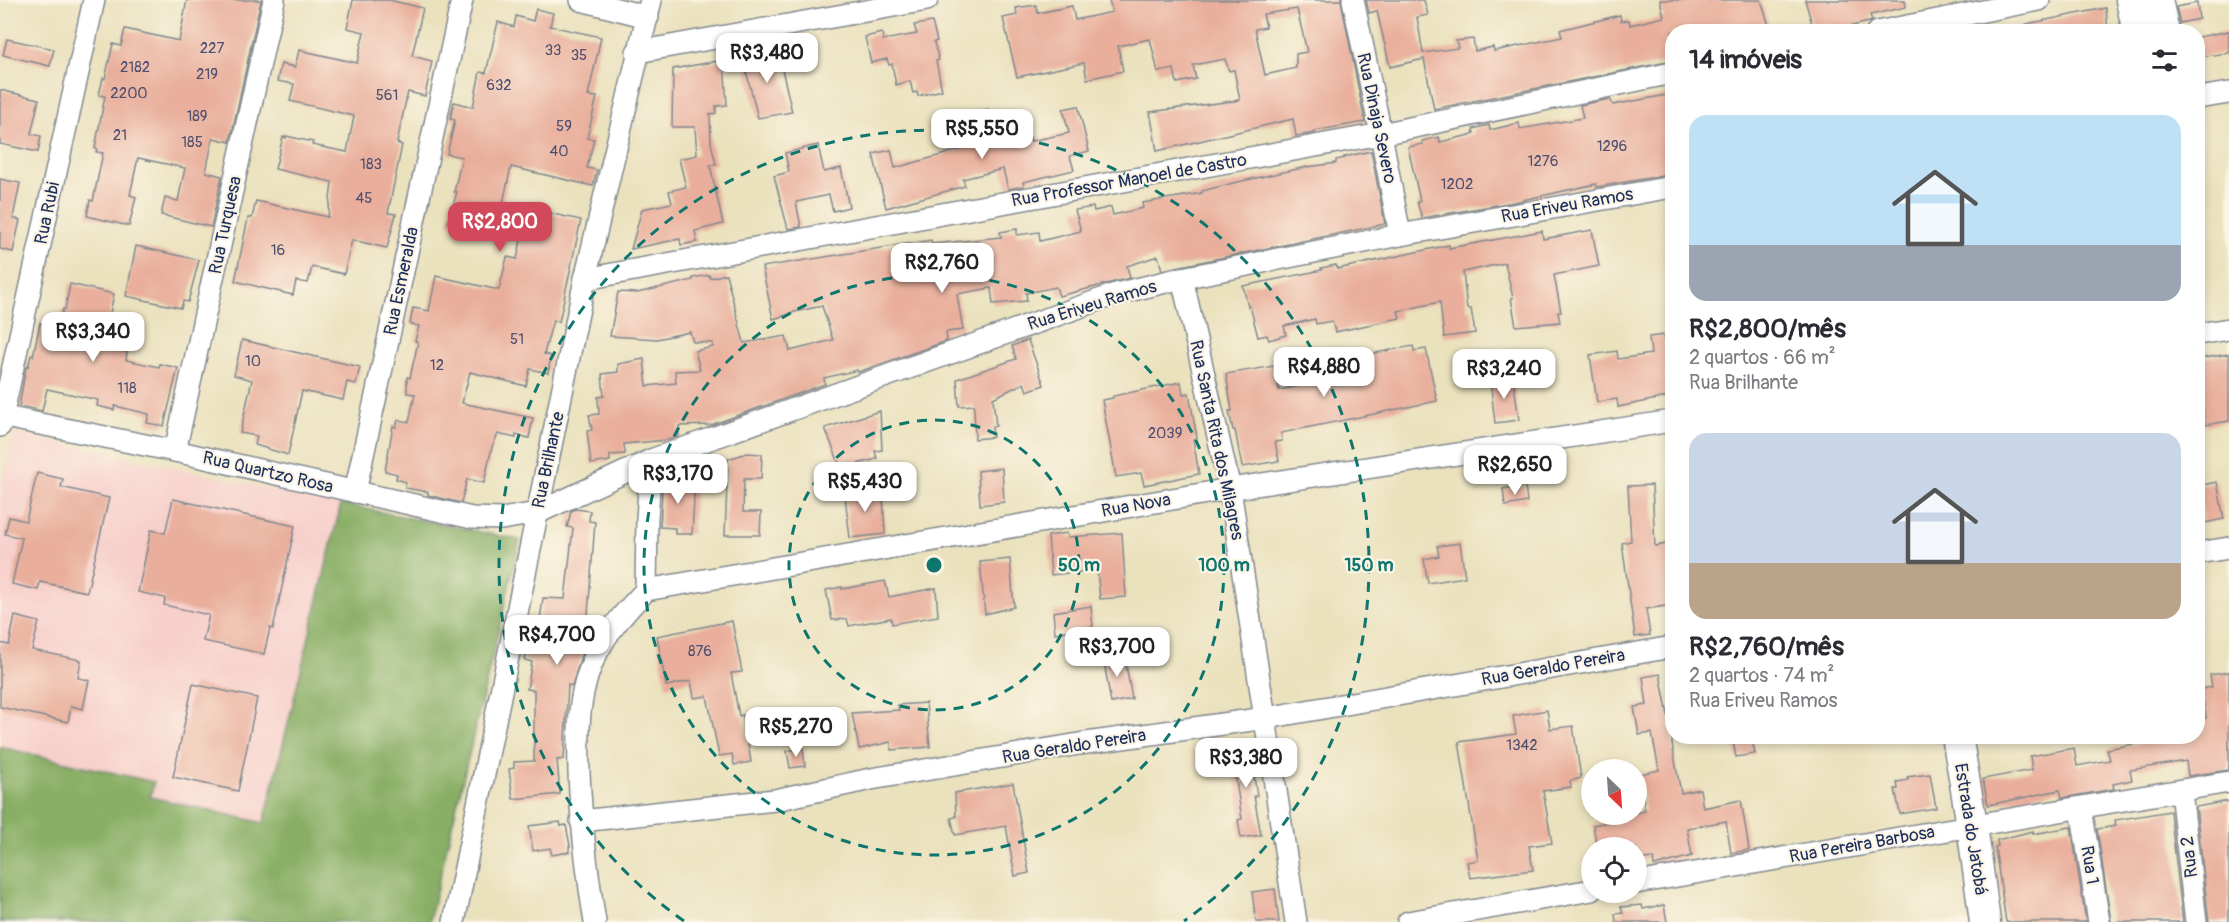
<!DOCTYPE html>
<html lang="pt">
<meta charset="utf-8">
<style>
:root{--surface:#fff;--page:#f2f2f3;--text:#2b2b33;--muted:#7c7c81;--accent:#d1495b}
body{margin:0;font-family:Pangolin,sans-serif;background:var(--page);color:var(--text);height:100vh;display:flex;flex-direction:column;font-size:22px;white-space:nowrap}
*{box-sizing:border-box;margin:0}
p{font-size:20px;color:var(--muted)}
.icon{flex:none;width:33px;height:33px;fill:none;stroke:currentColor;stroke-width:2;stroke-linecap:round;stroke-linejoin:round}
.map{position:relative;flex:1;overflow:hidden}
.panel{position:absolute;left:1665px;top:24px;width:540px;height:720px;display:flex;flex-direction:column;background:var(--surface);border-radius:24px;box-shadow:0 3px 9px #0003}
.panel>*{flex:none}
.needle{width:39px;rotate:155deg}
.buttons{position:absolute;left:1581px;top:759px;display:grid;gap:12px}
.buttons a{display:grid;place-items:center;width:66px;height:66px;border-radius:50%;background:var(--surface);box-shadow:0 3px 9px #0003;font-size:30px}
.price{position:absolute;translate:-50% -51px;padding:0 14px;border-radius:12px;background:#fff;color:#222;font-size:20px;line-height:39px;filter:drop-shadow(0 2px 3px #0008)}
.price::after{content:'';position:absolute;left:50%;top:36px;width:18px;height:14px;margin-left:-9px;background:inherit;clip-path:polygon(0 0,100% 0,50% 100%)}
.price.selected{background:var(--accent);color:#fff}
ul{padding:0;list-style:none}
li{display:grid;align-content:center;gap:12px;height:318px;padding:0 24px}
li span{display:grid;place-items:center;height:186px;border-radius:18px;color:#555}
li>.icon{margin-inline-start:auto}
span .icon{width:108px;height:108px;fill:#fffc;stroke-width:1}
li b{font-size:26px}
h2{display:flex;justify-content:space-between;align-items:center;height:72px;padding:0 24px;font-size:26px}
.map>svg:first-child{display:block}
</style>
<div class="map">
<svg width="2229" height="922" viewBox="0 0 2229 922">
<rect width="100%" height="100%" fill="#fcf5e5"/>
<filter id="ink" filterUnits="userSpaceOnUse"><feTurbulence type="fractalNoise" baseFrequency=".0167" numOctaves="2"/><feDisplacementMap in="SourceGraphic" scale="12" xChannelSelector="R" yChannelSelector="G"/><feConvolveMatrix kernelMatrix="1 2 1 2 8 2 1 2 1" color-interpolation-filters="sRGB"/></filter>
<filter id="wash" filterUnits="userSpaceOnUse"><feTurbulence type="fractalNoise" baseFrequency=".008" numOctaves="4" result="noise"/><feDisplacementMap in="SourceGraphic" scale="24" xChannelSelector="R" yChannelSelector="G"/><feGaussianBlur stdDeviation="1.35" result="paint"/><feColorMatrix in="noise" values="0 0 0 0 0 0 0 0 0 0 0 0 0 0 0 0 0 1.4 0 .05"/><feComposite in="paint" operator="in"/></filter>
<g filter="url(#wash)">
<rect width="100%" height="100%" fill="#eae1bd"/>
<path fill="#f7d0cb" d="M13,433L341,504L264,823L150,797L153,782L0,747V490Z"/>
<path fill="#88af65" stroke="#526f62" stroke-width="1.5" d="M341,504L520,540L429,922H0V747L154,782L150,797L264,823Z"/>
<g id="blocks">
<g fill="#e9af9c" fill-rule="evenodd">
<path d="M187,0H261L230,142L213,138L206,172L222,176L211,227L161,215L165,198L178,201L185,168L138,158L130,195L136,197L129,226L87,216L90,200L93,201L103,153L96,152L97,149L95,148L105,96L99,95L103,78L105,79L113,44L121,46L125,29L179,41Z"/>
<path d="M353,0H389L423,8L412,56L432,61L425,96L408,92L404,109L397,143L402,145L388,213L396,214L387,248L352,240L344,274L312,267L308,283L296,281L293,295L235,281L248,218H252L256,201L328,217L332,182L275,169L283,137L286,138V136L313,142L312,145L347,152L354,116L290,101L294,84L277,81L281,64L295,67L299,50L357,63L364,32L347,28Z"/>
<path d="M1109,0H1341L1365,122L1314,131L1315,133L1296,136L1293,119L1157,151L1150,112L1240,100L1234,70L1229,71L1225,59L1193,65L1196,79L1177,83L1174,69L1158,72L1150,39L1118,46L1123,71L1087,79L1084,63L1017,77L1003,18L1017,15L1016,8L1036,5L1038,13L1072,6L1075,20L1112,12ZM1297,9L1307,52L1296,54V68L1265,75L1255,29L1266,27L1263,14Z"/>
<path d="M1366,0H1424L1428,15L1417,17L1423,53L1458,48L1456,41L1473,39L1475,51L1493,47L1494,51L1562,37L1560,30L1620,15L1621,21L1629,20L1630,25L1664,17L1660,0H1761L1771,32H1672V61L1434,109L1424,59L1390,67L1377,11L1369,13Z"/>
<path d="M1805,0H1905L1906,7L1870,15L1872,21L1869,22L1831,31L1830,26L1814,31Z"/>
<path d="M2197,3L2199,19L2180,23L2176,7Z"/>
<path d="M2106,8L2108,32H2026V24Z"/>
<path d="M536,9L553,13L550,26L601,37L588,96L597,97L587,138L594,139L587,168L597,170L593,186L511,167L503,203L581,220L559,322L553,320L544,354L551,356L548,373L530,369L526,386L470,372L462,403L533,418L529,438L516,435V438L498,434L492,447L484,483L467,479L461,503L428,495V492L405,488L406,482L396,479L397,474L385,471L393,426L396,427L398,420L409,422L415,394L407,393V377L410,378L418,342L415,341L419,326L410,324L413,308L429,311L436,276L499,290L507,257L517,259L524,226L492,218L489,231L448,222L457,192H454L462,157L447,154L455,120L450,119L454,102L473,107L480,72L486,73L498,22L514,27L516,16L533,21Z"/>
<path d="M932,22L937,41L934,42L939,60L936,61L942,90L918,96L917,92L913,93L910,81L896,85L892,64L889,65L887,59L871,63L865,37L882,33L883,40L917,34L914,25Z"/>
<path d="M2229,31V53L2198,57V37Z"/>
<path d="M7,39L54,49L50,66L3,55Z"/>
<path d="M761,52L762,54L778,52L792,112L758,118L742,55Z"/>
<path d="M724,60L727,105L716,106V113L710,114L711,143L716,164L710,165L723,224L695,231L697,242L681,245L680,239L631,249L642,209L672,203L669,191L686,187L679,159L697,155L695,127H672L673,69Z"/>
<path d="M0,90L39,99L31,134L41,136L38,152L0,144Z"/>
<path d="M1672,94V174L1597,187L1596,184L1514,202L1422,218L1417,202L1420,201L1408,147L1423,144L1422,141L1439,137L1440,142L1470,135L1474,133L1473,129L1489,125L1490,130L1519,123L1520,129L1583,118L1580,105L1610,99L1613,105Z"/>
<path d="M1078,106L1089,151L1070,156L1074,170L1023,182L1024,186L1008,189L1003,169L963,179L965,186L886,208L873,154L891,150L895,168L963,149L957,115L988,109L996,142L1013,138L1014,141L1030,137L1031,141L1069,133L1063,109Z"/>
<path d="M818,145L824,172L841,168L849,207L833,211L829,195L796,202L801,227L788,229L774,176L789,172L785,153Z"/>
<path d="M1371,151L1385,224L1162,270L1158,256L1127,266L1130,278L1059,296L1056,287L1026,293L1027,301L993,304L991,288L957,294L963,330L946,332L947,341L861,371L858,372L857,370L824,378L825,384L711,425L679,426V436L668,440L624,444L625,454L610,455V461L591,464L587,431L592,430L589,415L599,414L598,397L604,396L602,374L618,372V364L644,359L647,386L676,383L675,371L700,370L695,351L713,347V343L693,342L690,332L657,339L610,336L618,292L637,293L693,280V278L709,275L710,278L726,274L744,343L786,336L790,351L833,340L822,306L790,313L791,314L773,319L762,267L931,240L932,244L1001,237L1000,232L1017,229V235L1039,232L1040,241L1081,231L1075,210L1093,207L1094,211L1111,207L1113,215L1143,208L1142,203L1202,193V191L1233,183L1307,167L1336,163V160L1345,158L1344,157Z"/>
<path d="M0,179L20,183L13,218L20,220L13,252L0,249Z"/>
<path d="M1592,230L1599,266L1554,275L1561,312H1558L1560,322L1516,326L1511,298H1513L1505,263L1463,272L1467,309H1471L1475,333L1444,337L1440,302L1398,311L1400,318L1335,332L1332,321L1316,324L1315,319L1284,326L1286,335L1269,340L1267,335L1258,337L1250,306L1248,307L1243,286L1322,270L1321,268L1336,265L1337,269L1449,245V248L1542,231L1543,239Z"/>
<path d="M136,246L199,260L188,302L183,301L181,308L126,296Z"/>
<path d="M70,284L114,294L103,347L127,352L126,360L159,367L160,364L178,368L164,426L147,423L149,414L115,406L114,410L97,406L98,400L47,389L42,411L19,406L26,367H28L31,355L33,356L40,323L53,326L55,317L61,318L63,309H65Z"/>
<path d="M1664,335L1672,396L1618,407L1617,399L1597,402L1590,355L1617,351L1618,359L1651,354L1649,337Z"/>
<path d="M242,340L360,367L356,384L347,382L343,400L302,391L288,455L255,445L257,436L240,433L252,380L234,375Z"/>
<path d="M1028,340L1044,385L1027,391L1024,383L993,398L996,426L992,427L993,437L975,439L974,405L959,406L957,379L1016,359L1012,346Z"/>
<path d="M1413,346L1414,351L1426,349L1437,401L1281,433L1282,441L1275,442L1279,461L1242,467L1235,430H1233L1229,411H1232L1226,374L1274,366L1279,390L1319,382L1316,370L1342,365L1341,359Z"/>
<path d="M2229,354V421L2205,425L2198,376V359Z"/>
<path d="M1513,377L1519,420L1495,423L1490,380Z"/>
<path d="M1181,382L1183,394L1189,393L1197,438L1193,439L1199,474L1144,485L1141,473L1116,477L1102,400L1113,398V396Z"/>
<path d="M880,411L882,450L875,451L877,459L841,468L825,428Z"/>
<path d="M747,453L762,454L761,479H744L743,512H761L760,535H725L728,459Z"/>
<path d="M1002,468L1004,502L980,505L978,471Z"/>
<path d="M37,473L63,479L61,487L109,498L87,592L40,582L38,590L12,584L22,538L5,534L9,517L26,521Z"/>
<path d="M663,478L695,480L692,534H675V528L660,527Z"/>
<path d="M2217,482L2224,519L2204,523L2201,501L2198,502V486Z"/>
<path d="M1652,485L1655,546L1672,543V605L1646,609L1650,635L1635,637L1622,543L1631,541L1628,486Z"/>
<path d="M1525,486L1527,502L1505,506L1503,489Z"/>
<path d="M859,487L860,493L883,492L885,534L850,538L844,488Z"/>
<path d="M173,499L295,526L273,629L270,628L264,654L203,641L209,615L164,605L165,598L138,592L151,530L165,533Z"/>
<path d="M576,509L590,511L589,521L595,522L587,627H590L572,686L568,685L564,759L557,760L560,794L513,799L509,769L514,768V762L534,761V690L527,689L532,662L525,660L534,627L539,628L543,598L565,599L573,528L567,527L571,511Z"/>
<path d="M1067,533L1068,537L1122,533L1126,597L1100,599L1097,570L1051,575L1048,536Z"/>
<path d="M1460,543L1465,577L1428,583L1424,559L1439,556L1437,546Z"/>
<path d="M1010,559L1014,607L985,614L980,562Z"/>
<path d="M885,581L889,597L936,588L938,616L892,624L891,618L849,626L847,619L832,620L826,590L842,587V589Z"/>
<path d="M1091,606L1093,627L1055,633L1053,612Z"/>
<path d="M15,616L39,622L32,650L81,660L78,678L89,680L83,709L71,706L68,722L0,707V643L9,645Z"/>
<path d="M732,621L742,672L731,673L739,716L743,715L751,762L734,765L732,754L719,756L707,696L694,698L691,681L666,686L657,636Z"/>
<path d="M1124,653L1132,699L1111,703L1103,656Z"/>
<path d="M2229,672V770L2188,776L2186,761L2130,770L2132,780L2113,784L2114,789L2062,798L2060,790L1988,805L1983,779L2032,770L2030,756L2074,748L2077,766L2110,760L2107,749L2145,742L2144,736H2198V719L2206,718L2201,689L2212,687L2210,675Z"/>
<path d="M1660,674L1668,715L1672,714V744L1681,793L1700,789L1703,808L1741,800L1749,850L1731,853L1726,821L1687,828L1692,856L1654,866L1653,858L1636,860V848H1597L1593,825L1628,818L1627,814H1636V813L1645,811L1640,774L1659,770L1652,733L1639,735L1634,707L1647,705L1643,677Z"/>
<path d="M193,684L257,698L238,791L173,777Z"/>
<path d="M926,703L930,747L891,750V742L859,749L852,713L899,710L898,705Z"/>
<path d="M1547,710L1550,729L1573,726L1581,778L1570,781L1571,787L1543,791L1552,843L1529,846L1533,870L1470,878L1467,862L1478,860L1459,742L1516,734L1513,716Z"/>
<path d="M1752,739L1755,754L1736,757L1733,742Z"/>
<path d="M1249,742L1257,796H1254L1261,835L1241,838L1238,820L1242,819L1230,744Z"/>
<path d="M803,748L805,766L790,768L787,751Z"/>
<path d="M1930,774L1936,808L1900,814L1895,789H1898L1897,782L1908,780L1907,777Z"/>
<path d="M1013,783L1029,873L1015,876L1006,826L955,835L951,818L956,817L955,793Z"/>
<path d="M2229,801V922H2209L2196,807Z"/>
<path d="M2170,811L2183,922H2111L2097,829L2116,826L2115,820Z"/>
<path d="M560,822L561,826L566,825L570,846H569V852L552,855L550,848L533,851L529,826Z"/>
<path d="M2071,827L2086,922H2006L1995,847L1998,846L1997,840L2033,831V834Z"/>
<path d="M1275,889L1279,922H1256L1252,892Z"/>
<path d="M1642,905L1643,909L1664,905L1667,922H1616L1615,914L1623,913L1621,907Z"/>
</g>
</g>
</g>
<g filter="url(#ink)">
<use href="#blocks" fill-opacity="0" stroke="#82888e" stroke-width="1.5"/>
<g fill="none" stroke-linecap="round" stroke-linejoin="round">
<g stroke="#82888e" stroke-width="24">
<g id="street">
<path d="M581,0L648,17"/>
<path d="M1353,0L1381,134L1400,235"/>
<path d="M1877,32L2039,0"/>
<path d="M637,52L927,0"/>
<path d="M2198,98L2229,93"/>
<path d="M1182,278L1230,489L1296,922"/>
<path d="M585,279L1381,134L1672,73"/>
<path d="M2198,334L2229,329"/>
<path d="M0,416L175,451L472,518L502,519L537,513L651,460L1116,294L1182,278L1400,235L1672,187"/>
<path d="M0,426L94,0"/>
<path d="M175,451L274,0"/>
<path d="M355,492L462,0"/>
<path d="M2198,553L2229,548"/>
<path d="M646,590L647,519L651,460"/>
<path d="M2181,791L2196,922"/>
<path d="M2081,808L2099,922"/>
<path d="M581,821L775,800L871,779L1079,744L1266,718L1672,647"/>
<path d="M1636,883L2229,782"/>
<path d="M454,922L585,279L651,0"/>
<path d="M595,922C587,872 581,823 579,772C578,728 577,687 600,647C612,626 629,608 646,590L1230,489L1672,421"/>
<path d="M1408,922L1592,890"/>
</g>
</g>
<g stroke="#82888e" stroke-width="33">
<g id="secondary">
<path d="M2131,0L2138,32"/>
<path d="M2157,0L2164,32"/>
<path d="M1957,736L1972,825L1985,922"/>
</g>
</g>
<use href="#street" stroke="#fff" stroke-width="21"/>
<use href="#secondary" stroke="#fff" stroke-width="30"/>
</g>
</g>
<g fill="none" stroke="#0f766e" stroke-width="3" stroke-dasharray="10 8">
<circle cx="934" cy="565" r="145"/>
<circle cx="934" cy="565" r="290"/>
<path d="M684 921A435 435 0 1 1 1184 921"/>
</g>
<g text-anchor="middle" stroke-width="4.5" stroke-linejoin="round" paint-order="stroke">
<g font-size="15" fill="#4e4f6e">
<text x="212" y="53">227</text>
<text x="553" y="55">33</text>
<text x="579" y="60">35</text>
<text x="135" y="72">2182</text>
<text x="207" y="79">219</text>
<text x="499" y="90">632</text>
<text x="129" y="98">2200</text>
<text x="387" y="100">561</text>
<text x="197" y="121">189</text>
<text x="564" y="131">59</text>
<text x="120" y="140">21</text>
<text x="192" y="147">185</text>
<text x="1612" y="151">1296</text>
<text x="559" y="156">40</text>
<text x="1543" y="166">1276</text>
<text x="371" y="169">183</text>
<text x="1457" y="189">1202</text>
<text x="364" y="203">45</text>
<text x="278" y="255">16</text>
<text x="517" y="344">51</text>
<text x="253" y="366">10</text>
<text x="437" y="370">12</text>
<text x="127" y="393">118</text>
<text x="1165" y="438">2039</text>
<text x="700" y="656">876</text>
<text x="1522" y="750">1342</text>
</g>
<g font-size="18" fill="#1b2f5e" stroke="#fcf5e5">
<text transform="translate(1377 118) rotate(78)" y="6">Rua Dinaja Severo</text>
<text transform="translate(1129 180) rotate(-10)" y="6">Rua Professor Manoel de Castro</text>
<text transform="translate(1567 205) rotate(-10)" y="6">Rua Eriveu Ramos</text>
<text transform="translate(47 213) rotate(-78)" y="6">Rua Rubi</text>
<text transform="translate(225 225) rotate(-78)" y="6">Rua Turquesa</text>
<text transform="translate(401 281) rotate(-78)" y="6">Rua Esmeralda</text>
<text transform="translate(1092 305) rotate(-17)" y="6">Rua Eriveu Ramos</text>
<text transform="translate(1217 440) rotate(78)" y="6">Rua Santa Rita dos Milagres</text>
<text transform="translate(548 460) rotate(-78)" y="6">Rua Brilhante</text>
<text transform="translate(268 472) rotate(13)" y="6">Rua Quartzo Rosa</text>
<text transform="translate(1136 505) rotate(-10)" y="6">Rua Nova</text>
<text transform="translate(1553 667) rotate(-10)" y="6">Rua Geraldo Pereira</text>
<text transform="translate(1074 746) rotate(-9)" y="6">Rua Geraldo Pereira</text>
<text transform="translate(1971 829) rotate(81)" y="6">Estrada do Jatobá</text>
<text transform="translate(1862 844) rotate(-10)" y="6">Rua Pereira Barbosa</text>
<text transform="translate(2189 857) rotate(-97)" y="6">Rua 2</text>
<text transform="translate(2090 865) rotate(81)" y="6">Rua 1</text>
</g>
</g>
<circle cx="934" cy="565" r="9" fill="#0f766e" stroke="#fcf5e5" stroke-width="3"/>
<g font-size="18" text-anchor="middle" font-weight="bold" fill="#0f766e" stroke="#fcf5e5" stroke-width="4.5" stroke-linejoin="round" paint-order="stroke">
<text x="1079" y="571">50 m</text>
<text x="1224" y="571">100 m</text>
<text x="1369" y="571">150 m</text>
</g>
</svg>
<div class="buttons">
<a><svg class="needle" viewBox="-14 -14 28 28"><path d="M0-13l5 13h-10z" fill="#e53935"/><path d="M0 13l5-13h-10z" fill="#7c7c81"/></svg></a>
<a><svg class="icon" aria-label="locate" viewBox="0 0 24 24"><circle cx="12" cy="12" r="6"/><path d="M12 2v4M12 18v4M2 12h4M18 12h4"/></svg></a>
</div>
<b class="price" style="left:767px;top:84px">R$3,480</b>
<b class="price" style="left:982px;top:160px">R$5,550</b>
<b class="price selected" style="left:500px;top:253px">R$2,800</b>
<b class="price" style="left:942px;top:294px">R$2,760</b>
<b class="price" style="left:93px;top:363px">R$3,340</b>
<b class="price" style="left:1324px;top:398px">R$4,880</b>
<b class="price" style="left:1504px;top:400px">R$3,240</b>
<b class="price" style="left:1515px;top:496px">R$2,650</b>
<b class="price" style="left:678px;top:505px">R$3,170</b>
<b class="price" style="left:865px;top:513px">R$5,430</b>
<b class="price" style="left:557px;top:666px">R$4,700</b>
<b class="price" style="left:1117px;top:678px">R$3,700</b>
<b class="price" style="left:796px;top:758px">R$5,270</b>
<b class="price" style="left:1246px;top:789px">R$3,380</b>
<section class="panel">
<h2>14 imóveis<svg class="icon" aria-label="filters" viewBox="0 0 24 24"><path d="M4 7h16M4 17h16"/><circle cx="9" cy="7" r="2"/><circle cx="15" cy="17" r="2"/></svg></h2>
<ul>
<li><span style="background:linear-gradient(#bfe0f5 70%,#9aa5b1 0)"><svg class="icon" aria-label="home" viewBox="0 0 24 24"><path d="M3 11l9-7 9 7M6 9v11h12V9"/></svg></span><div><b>R$2,800/mês</b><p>2 quartos · 66 m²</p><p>Rua Brilhante</p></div></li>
<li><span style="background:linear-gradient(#c9d6e8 70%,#b9a48a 0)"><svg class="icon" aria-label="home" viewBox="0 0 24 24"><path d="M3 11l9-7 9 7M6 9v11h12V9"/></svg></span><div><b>R$2,760/mês</b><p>2 quartos · 74 m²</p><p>Rua Eriveu Ramos</p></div></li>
</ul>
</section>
</div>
